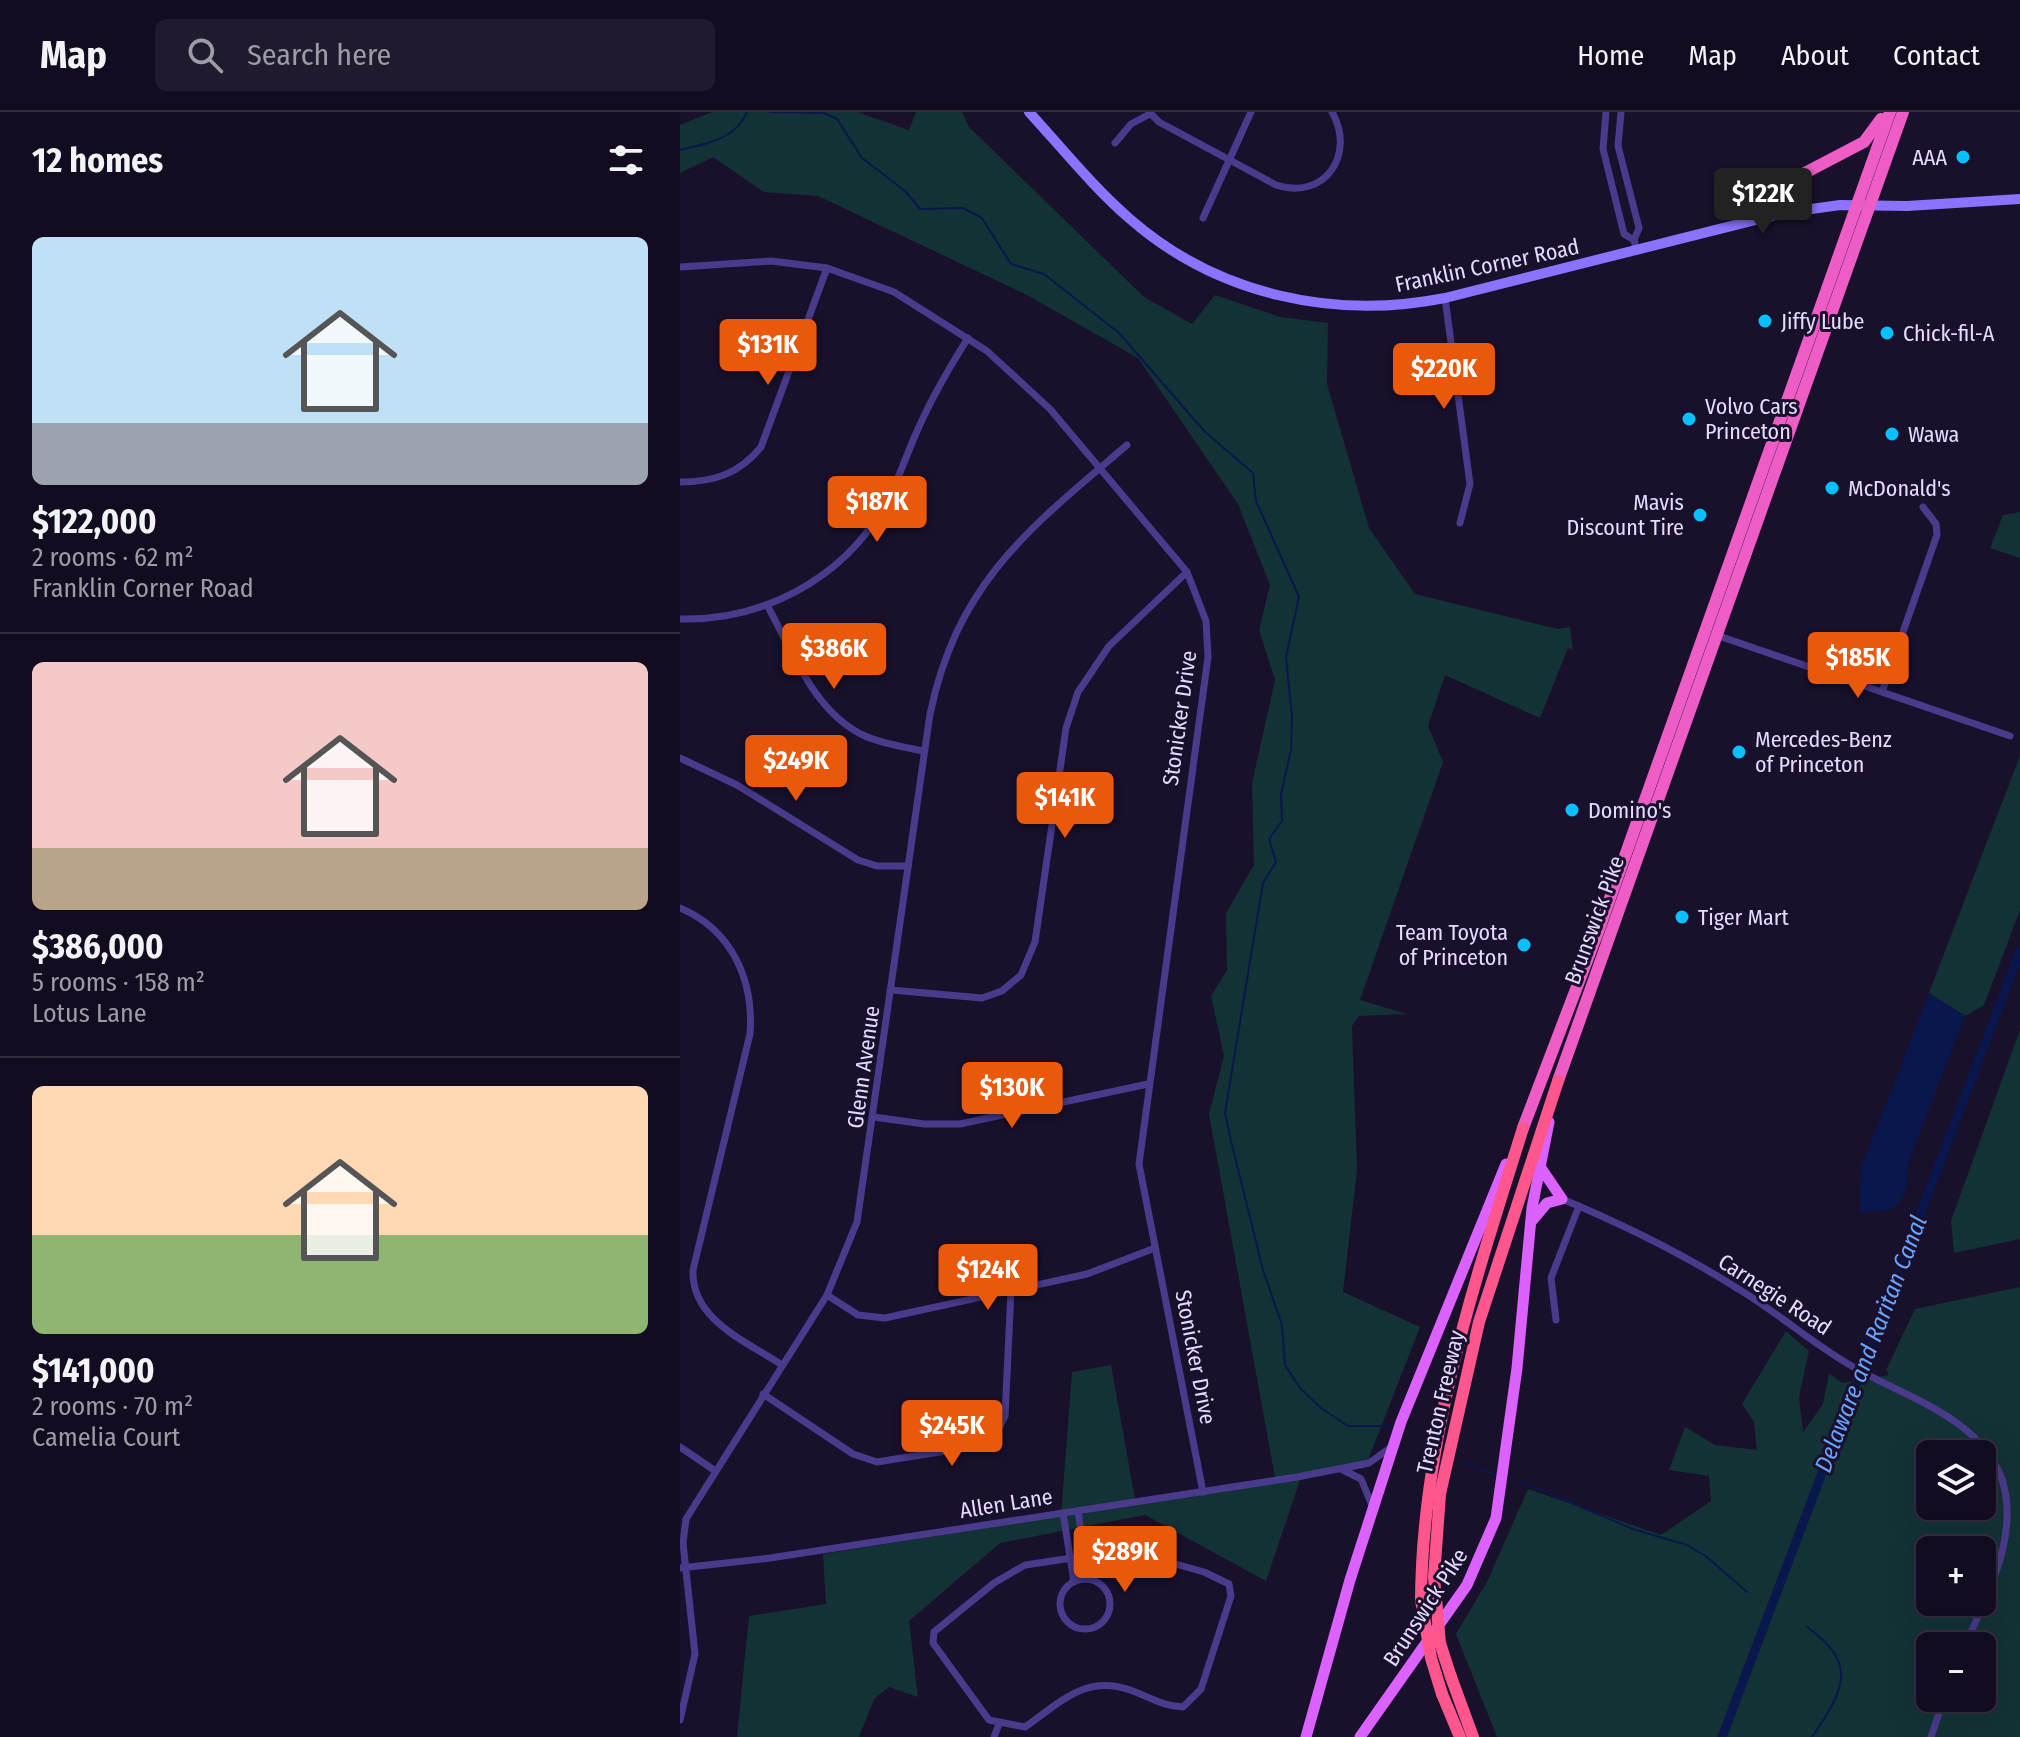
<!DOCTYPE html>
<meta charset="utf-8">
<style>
:root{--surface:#130c21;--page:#201a2e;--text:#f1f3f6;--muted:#9d9ba5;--line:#322c3f;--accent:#ea580c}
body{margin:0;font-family:"Fira Sans Condensed",sans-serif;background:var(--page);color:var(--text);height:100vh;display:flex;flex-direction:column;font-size:30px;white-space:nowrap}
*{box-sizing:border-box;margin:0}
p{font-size:26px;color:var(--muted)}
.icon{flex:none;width:44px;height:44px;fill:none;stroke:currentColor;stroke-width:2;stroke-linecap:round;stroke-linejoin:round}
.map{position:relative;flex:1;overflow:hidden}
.sheet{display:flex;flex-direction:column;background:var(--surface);width:680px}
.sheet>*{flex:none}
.fabs{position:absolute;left:1236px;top:1328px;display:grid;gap:16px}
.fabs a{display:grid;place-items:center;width:80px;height:80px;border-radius:12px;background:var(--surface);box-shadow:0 8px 32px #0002,0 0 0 2px var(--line);font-size:40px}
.price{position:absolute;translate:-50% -68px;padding:0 18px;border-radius:8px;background:var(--accent);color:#fff;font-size:26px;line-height:52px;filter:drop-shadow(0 2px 4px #0008)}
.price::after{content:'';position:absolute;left:50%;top:48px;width:24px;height:18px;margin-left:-12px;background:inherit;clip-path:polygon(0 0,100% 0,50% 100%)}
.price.on{background:#222;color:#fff}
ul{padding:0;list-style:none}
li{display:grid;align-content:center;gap:16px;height:424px;padding:0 32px}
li+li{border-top:2px solid var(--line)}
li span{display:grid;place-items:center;height:248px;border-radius:12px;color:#555}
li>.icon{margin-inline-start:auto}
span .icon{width:144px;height:144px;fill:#fffc;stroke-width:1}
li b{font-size:34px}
h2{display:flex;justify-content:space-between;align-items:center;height:96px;padding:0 32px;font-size:34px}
header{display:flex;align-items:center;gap:48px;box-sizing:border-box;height:112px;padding:0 40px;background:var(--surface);border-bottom:2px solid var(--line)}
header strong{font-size:38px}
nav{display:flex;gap:44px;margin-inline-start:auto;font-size:28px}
.search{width:560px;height:72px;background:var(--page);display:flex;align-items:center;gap:20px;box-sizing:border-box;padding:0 28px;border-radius:12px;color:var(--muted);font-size:30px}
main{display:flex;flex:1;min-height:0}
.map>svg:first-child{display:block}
</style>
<header>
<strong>Map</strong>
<div class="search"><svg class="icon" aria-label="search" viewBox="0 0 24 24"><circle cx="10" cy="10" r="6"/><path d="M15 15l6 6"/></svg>Search here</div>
<nav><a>Home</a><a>Map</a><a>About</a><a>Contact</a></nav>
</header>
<main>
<section class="sheet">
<h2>12 homes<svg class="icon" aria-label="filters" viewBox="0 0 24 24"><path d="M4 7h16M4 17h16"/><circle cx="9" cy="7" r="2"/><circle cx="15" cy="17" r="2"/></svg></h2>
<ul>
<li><span style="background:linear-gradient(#bfe0f5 75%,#9aa5b1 0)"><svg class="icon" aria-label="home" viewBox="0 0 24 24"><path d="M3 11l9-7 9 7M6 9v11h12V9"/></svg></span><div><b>$122,000</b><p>2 rooms · 62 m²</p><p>Franklin Corner Road</p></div></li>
<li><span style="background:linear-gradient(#f6c9c9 75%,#b9a48a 0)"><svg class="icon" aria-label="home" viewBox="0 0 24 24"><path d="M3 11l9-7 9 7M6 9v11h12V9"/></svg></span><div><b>$386,000</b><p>5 rooms · 158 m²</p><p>Lotus Lane</p></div></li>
<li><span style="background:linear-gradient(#ffd9b3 60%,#8fb573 0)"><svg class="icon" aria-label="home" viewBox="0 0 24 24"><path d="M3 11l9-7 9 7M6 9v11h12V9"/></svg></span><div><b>$141,000</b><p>2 rooms · 70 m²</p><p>Camelia Court</p></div></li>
</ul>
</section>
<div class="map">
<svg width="1340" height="1625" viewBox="0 0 1340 1625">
<rect width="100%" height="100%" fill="#19102c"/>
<g fill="#133236" fill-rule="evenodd">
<path d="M32,0H177L229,18L236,0H282L289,15L464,185L512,212L535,183L600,205L648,211L647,272L689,416L735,482L878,517L890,515L893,538L888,536L860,606L765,563L748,614L763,650L680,888L727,902L679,904L672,914L677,1058L663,1180L740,1215L685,1356L621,1365L586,1469L465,1403L320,1431L229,1509L238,1585L209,1575L194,1587L179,1625H57L69,1504L146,1492L143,1442L381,1404L392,1260L431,1253L456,1393L596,1371L529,1002L544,944L531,884L547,858L546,801L574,753L572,671L595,568L579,518L590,473L558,392L458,246L347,183L138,84L84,80L33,45L0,61V13Z"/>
<path d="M1340,400V446L1310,436L1323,403Z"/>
<path d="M1340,644V798L1304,893L1285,904L1249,881Z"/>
<path d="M1340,918V1127L1274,1141L1271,1109Z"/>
<path d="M1340,1175V1625H817L776,1522L808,1468L848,1377L981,1423L1031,1389L1029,1364L989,1358L1005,1315L1035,1333L1077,1338L1074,1310L1062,1292L1106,1219L1129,1239L1119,1285L1123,1320L1143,1292L1149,1261L1162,1271L1209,1263L1206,1258L1235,1197ZM1250,1342H1302V1394H1250ZM1250,1438H1302V1490H1250ZM1250,1534H1302V1586H1250Z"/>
</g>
<path fill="#09174c" d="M1249,881L1285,904L1229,1049L1225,1081L1217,1094L1208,1099L1182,1100L1179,1098L1181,1056Z"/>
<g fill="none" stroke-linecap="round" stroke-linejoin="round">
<g stroke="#09174c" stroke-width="2">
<path d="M90,0L144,1L157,7L182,46L225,79L240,97L283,96L302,106L331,152L364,162L439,221L525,320L573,361L576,389L619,485L606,545L612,605L611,638L601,682L602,709L589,727L596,750L583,771L545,1001L551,1029L583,1158L602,1213L605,1253L620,1276L641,1296L668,1314H705L712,1317"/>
<path d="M0,38C27,31 55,28 67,0"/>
<path d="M787,1352L813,1362"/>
<path d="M840,1369L953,1417L1007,1433L1027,1445L1067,1480"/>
<path d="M1127,1515C1179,1552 1164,1578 1132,1625"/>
</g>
<path stroke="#09174c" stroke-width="9" d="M1042,1625L1340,839"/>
<g stroke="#4a3a8c" stroke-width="7">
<path d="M469,0L479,10L596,73C645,89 676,42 652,0"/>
<path d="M926,0L923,37L944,122L954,128"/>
<path d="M941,0L938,34L959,116L954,128L957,139"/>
<path d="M435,31L451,12L470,2"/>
<path d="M523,106L571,0"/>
<path d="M0,155L91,149L147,156L214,180L307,239L370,297L507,460L526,509L528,545L459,1052L523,1380"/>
<path d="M765,186L790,372L780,411"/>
<path d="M0,370C34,370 59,362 81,335L147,156"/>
<path d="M87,493C112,538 134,601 185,624C203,632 224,635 244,639"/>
<path d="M0,507C83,509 162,467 204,395C218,370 226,343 238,317C252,285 269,256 288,226"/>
<path d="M1036,523L1330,624"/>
<path d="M1202,580L1257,423L1256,412L1243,395"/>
<path d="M0,646L57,673L178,748L197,754H228"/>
<path d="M0,796C52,818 74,868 70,922L13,1158C11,1208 66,1229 102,1253"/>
<path d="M211,878L302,886L322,879L341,863L355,830L386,616L398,580L429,534L507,460"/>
<path d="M194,1005L244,1012H280L468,972"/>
<path d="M882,1087C942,1112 1005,1143 1060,1178C1098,1201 1132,1231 1170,1253C1223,1285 1298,1303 1322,1367C1340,1424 1307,1482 1285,1534"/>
<path d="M147,1183L178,1203L205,1206L407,1162L475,1136"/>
<path d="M876,1208L871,1166L899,1094"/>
<path d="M83,1282L173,1342L197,1350L303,1333L316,1322L325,1304L331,1179"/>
<path d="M0,1335L34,1358"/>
<path d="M663,1358L681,1367L691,1391"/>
<path d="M398,1399L408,1467"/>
<path d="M383,1401L394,1470"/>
<path d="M446,1438L524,1460L549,1472L551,1484L521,1577L503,1595C482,1594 470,1585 450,1578C405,1562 380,1591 345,1615L309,1608L253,1531L254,1520L314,1471L345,1453Z"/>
<path d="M0,1456L90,1446L617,1365L689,1351L710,1336"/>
<circle cx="405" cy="1492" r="25"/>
<path d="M0,1608L15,1542L3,1431L6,1407L147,1183L177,1110L250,602C278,469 350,416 447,333"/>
<path d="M314,1625L319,1612"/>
<path d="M1251,1625L1264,1586"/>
</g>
<path stroke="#8b72ff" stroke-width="10" d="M349,0C382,36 413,75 450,107C537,183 654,208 765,186L1103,101L1160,93L1227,94L1340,87"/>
<g stroke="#dc62ff" stroke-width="11">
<path d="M851,1110L867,1091L882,1087L861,1056"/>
<path d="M626,1625L670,1468L721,1310L826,1052"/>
<path d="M680,1625L787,1473L816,1406L837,1256L852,1096L869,1010"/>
</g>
<g stroke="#ee5cc6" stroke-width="12">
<path d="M1103,101L1119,64L1184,30L1201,7"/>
<path d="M878,969L1223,0"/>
<path d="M843,1016L919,817L1210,0"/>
</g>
<g stroke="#ff568d" stroke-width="12">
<path d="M754,1465L760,1382L799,1210L878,969"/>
<path d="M741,1488C742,1326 795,1169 843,1016"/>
<path d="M771,1565L793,1625"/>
<path d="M762,1582L780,1625"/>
</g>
<g stroke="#ff568d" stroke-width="12">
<path d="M754,1465L760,1531L771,1565"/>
<path d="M741,1488L751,1546L762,1582"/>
</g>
</g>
<g fill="#07c0ff" stroke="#19102c" stroke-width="3">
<circle cx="1283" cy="45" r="8"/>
<circle cx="1085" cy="209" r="8"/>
<circle cx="1207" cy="221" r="8"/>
<circle cx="1009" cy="307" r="8"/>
<circle cx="1212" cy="322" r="8"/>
<circle cx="1152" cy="376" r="8"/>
<circle cx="1020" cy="403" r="8"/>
<circle cx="1059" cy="640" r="8"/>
<circle cx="892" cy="698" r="8"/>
<circle cx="1002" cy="805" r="8"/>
<circle cx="844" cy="833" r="8"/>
</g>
<g text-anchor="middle" stroke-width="6" stroke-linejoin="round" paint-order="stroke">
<g font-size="22" fill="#e5dbff" stroke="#19102c" text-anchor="start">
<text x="1267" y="53" text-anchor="end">AAA</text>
<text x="1101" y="217">Jiffy Lube</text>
<text x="1223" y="229">Chick-fil-A</text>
<text x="1025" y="302">Volvo Cars<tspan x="1025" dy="25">Princeton</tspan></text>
<text x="1228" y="330">Wawa</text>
<text x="1168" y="384">McDonald's</text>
<text x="1004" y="398" text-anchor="end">Mavis<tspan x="1004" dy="25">Discount Tire</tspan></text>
<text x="1075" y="635">Mercedes-Benz<tspan x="1075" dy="25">of Princeton</tspan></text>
<text x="908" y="706">Domino's</text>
<text x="1018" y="813">Tiger Mart</text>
<text x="828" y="828" text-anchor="end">Team Toyota<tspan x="828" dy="25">of Princeton</tspan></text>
</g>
<g font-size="22" fill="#e5dbff" stroke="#19102c">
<text transform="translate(807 153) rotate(-12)" y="8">Franklin Corner Road</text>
<text transform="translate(499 606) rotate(-82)" y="8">Stonicker Drive</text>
<text transform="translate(914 808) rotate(-70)" y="8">Brunswick Pike</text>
<text transform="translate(183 955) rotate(-82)" y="8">Glenn Avenue</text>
<text transform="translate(1095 1182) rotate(33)" y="8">Carnegie Road</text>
<text transform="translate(516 1245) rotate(79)" y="8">Stonicker Drive</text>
<text transform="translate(760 1290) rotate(-77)" y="8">Trenton Freeway</text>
<text transform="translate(326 1391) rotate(-9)" y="8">Allen Lane</text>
<text transform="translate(745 1495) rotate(-57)" y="8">Brunswick Pike</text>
</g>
<g font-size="24" font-style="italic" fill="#69a2ff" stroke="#19102c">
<text transform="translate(1191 1232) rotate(-69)" y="8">Delaware and Raritan Canal</text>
</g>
</g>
</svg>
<div class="fabs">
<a><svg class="icon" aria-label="layers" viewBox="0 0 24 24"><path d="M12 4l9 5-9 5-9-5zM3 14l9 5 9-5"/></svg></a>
<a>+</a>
<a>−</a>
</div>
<b class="price on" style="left:1083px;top:124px">$122K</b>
<b class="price" style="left:88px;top:275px">$131K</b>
<b class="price" style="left:764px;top:299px">$220K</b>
<b class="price" style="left:197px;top:432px">$187K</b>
<b class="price" style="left:154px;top:579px">$386K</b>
<b class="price" style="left:1178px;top:588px">$185K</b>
<b class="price" style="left:116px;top:691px">$249K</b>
<b class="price" style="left:385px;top:728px">$141K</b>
<b class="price" style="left:332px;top:1018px">$130K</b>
<b class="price" style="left:308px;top:1200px">$124K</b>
<b class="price" style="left:272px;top:1356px">$245K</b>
<b class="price" style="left:445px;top:1482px">$289K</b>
</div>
</main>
